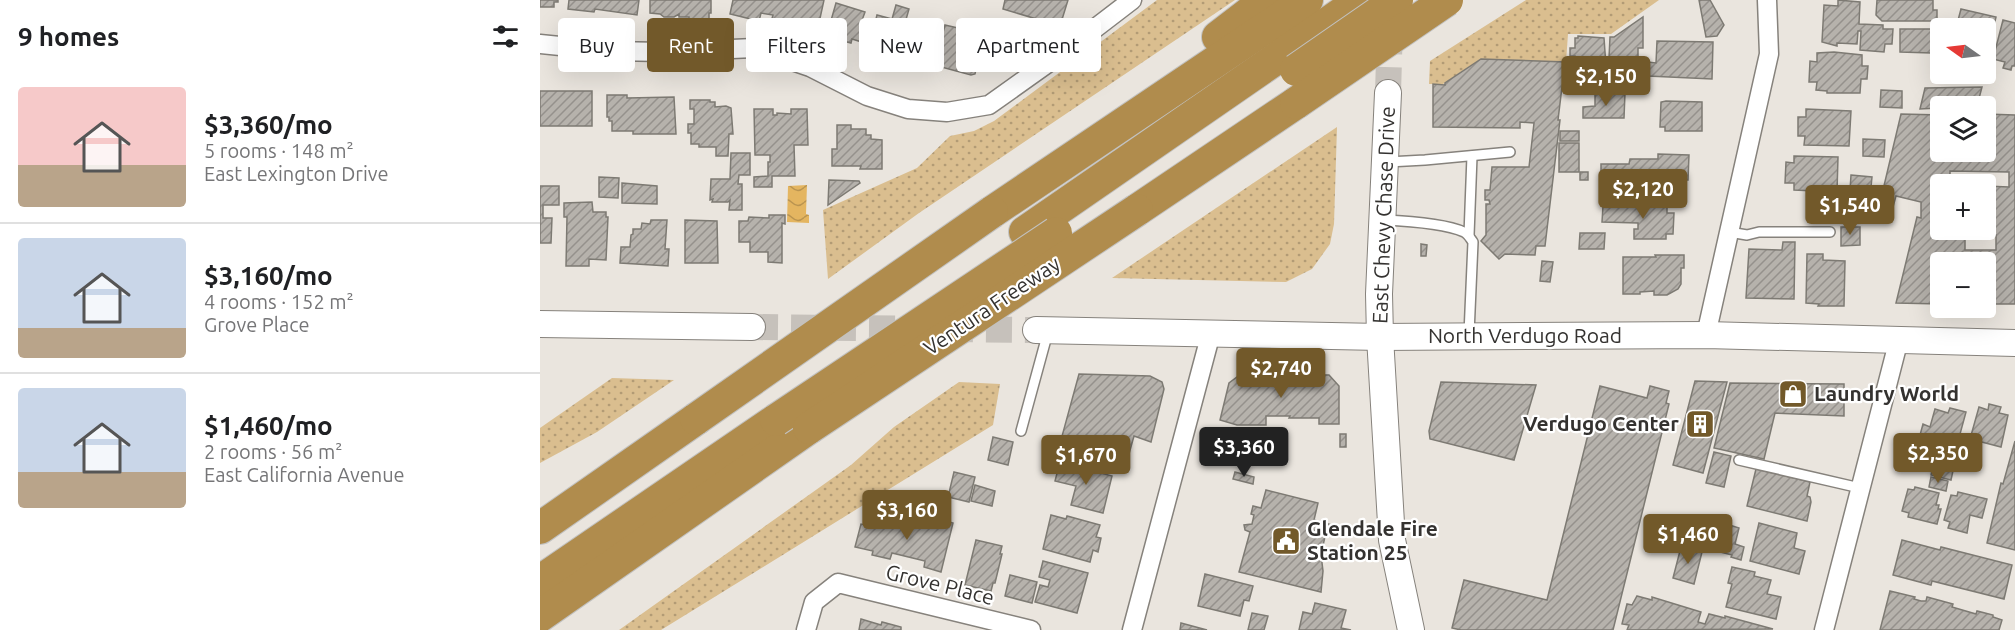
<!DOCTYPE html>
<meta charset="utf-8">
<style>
:root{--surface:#fff;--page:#f6f6f6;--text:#202124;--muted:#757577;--line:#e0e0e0;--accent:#72592a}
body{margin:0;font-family:Ubuntu,sans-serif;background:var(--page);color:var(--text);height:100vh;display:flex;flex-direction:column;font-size:22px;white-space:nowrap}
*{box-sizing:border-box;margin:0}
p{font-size:20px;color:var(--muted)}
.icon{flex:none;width:33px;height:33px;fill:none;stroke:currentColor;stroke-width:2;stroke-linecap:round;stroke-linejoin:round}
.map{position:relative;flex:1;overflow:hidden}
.drawer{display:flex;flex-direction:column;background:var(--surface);width:540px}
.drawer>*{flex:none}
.banner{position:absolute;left:18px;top:18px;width:570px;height:54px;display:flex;gap:12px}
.needle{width:39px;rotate:284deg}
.buttons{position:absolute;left:1390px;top:18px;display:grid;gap:12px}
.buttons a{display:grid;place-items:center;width:66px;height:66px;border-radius:6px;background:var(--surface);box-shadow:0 6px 24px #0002;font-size:30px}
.price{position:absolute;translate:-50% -51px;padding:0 14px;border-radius:6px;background:var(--accent);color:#fff;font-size:20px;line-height:39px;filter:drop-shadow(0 2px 3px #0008)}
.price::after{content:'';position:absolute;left:50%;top:36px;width:18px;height:14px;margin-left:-9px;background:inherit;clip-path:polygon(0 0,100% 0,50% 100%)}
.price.current{background:#222;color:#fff}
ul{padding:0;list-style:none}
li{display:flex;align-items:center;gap:18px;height:150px;padding:0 18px}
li+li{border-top:2px solid var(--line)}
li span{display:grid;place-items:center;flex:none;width:168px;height:120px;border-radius:6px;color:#555}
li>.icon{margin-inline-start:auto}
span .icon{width:72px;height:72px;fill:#fffc;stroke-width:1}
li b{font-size:26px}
h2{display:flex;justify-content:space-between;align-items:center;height:72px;padding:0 18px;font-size:26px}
.pill{padding:0 21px;border-radius:6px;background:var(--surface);box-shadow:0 6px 24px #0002;font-size:21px;line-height:54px}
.pill.current{background:var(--accent);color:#fff}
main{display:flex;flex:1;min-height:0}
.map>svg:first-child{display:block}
</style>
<main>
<section class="drawer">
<h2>9 homes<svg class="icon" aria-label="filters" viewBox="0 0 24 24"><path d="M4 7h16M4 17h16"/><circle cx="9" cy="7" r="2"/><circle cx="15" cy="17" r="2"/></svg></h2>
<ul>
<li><span style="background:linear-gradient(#f6c9c9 65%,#b9a48a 0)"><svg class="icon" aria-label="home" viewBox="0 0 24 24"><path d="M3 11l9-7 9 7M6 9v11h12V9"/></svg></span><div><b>$3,360/mo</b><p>5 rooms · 148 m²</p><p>East Lexington Drive</p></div></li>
<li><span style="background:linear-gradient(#c9d6e8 75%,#b9a48a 0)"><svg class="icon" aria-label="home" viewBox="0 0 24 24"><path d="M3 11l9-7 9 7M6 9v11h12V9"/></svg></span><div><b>$3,160/mo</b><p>4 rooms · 152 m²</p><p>Grove Place</p></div></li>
<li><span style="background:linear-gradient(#c9d6e8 70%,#b9a48a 0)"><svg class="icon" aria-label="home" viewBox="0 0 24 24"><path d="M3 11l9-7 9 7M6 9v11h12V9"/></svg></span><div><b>$1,460/mo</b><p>2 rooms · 56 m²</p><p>East California Avenue</p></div></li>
</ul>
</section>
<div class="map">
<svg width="1475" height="630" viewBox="0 0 1475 630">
<defs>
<pattern id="grass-dots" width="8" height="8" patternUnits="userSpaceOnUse" patternTransform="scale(1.5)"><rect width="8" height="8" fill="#dabe8f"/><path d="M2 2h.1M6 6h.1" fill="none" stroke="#b29b75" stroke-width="1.8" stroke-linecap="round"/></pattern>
<pattern id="water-waves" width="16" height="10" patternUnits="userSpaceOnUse" patternTransform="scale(1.5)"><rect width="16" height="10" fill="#e4b560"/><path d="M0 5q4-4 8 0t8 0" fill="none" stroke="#ba9450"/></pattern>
<pattern id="building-hatch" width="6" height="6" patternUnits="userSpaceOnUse" patternTransform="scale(1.5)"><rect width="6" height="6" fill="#b6b2ac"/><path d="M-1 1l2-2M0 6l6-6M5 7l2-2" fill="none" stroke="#95918c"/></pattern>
</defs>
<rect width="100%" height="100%" fill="#eae5de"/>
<g fill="url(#grass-dots)">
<path d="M617,0H695L379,213L288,279L283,210L377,168L410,136L434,131L454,121Z"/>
<path d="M986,0H1119L1071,34H1028L1026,62L941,59L903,84H889L890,61Z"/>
<path d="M797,127L794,224L790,244L772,269L746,282L572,278Z"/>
<path d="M72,378L134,380L57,432L0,463V428Z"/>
<path d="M419,382L460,384L453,425L121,630H79L311,465L354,427Z"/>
</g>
<path fill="url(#water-waves)" d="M267,185L266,214L269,215V223L247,222L248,186Z"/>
<g fill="url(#building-hatch)" stroke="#7d7a73" stroke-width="1.5" fill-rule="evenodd">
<path d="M0,0H18V2H14V7H0Z"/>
<path d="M29,0H99L97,15L55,9L54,12L28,9Z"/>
<path d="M110,0H171V13H169V20H149V17H139V14L134,17H124L120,14L110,13Z"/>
<path d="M193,0H284L277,32L231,22L233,15L221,13L219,21L190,14Z"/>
<path d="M465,0H528L520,26L463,9Z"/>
<path d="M1159,0H1170L1184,25L1177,36L1166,37Z"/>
<path d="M1298,0L1320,2L1319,24L1343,25V29H1353L1352,44H1345L1344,52L1320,50L1321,31H1318L1317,44L1297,43V46L1282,42L1284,5L1298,6Z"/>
<path d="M1337,0H1393V10H1397V21H1342L1336,15Z"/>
<path d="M296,3L325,12L321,23L334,27L337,15L352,19L356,5L369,9L365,23L369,24L360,54L312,39L311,43L292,38L294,33L288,31Z"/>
<path d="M1421,9L1456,17L1446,58V28H1416Z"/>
<path d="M1103,17V48H1098V58H1069L1070,37H1074Z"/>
<path d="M1463,20L1475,23V66H1472L1471,70L1463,68L1465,62L1453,59Z"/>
<path d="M405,25L444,34L435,74L431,75L379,61L384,40L400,44Z"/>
<path d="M1360,29H1391V53L1360,52Z"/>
<path d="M1038,36L1064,38L1066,66H1064L1063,84L1034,83L1035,72H1032V67L1034,68L1035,56H1030V48H1035V38H1038Z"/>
<path d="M1117,41L1173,42L1172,79L1108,76V62L1116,63Z"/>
<path d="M1294,52L1322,55V66H1328L1327,79H1321L1320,93H1287V91L1276,90L1277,82H1269L1270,61L1277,62V53Z"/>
<path d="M941,59L1026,62L1025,87H1022L1018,120H1020L1005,246H996L995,255L965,254L959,259L941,241L946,235V204H950L949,200H945V190H950L952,167H989L994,123L980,122V128L893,127V84L905,85V83Z"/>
<path d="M1442,87L1437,106L1380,109L1385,88Z"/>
<path d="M1341,90L1362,91V108L1340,107Z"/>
<rect x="0" y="91" width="52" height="35"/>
<path d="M1055,93H1085L1084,118H1043V107L1055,106Z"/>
<path d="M67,95H87V98L134,97L136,134H93V131H72V121H69V117H67Z"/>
<path d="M150,100H170V102H175V107L186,106L191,108L193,134H189L188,156H176V147H159V144H151V133H148V124H154V109H150Z"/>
<path d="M1126,101L1162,102V131H1125V127H1120L1121,102Z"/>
<path d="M214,109H233V115H237V113L251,114V109H267L268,145H254L255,176H232V187H214V177L228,176V162H230V155H215Z"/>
<path d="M1266,109L1311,111L1309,146L1264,145L1265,136H1258V117H1266Z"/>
<path d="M1361,114L1401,115V152H1446V114L1475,115V304H1446V262H1401V304L1356,303L1377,217L1381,218V202L1356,196L1351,214L1338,211ZM1410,171L1469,172V187L1446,186V230H1401V184H1410ZM1425,235H1456V250H1425Z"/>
<path d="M297,125H311V129H326V135H331V139L342,140V169H320L321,166H292V149H297Z"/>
<rect x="1020" y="131" width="19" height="10"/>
<path d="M1323,139L1345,140L1344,157L1323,156Z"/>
<rect x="1019" y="143" width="20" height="29"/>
<path d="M191,153H210V175H199L198,184H202V210H189L190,200L188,202H172L173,199L170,200L171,179H190Z"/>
<path d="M1118,154L1149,155L1148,180H1120V185L1092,184V189L1061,188V164H1089L1090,159H1118Z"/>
<path d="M1254,156L1298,157L1297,192L1254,190V183H1245L1246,162L1254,163Z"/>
<rect x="1040" y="172" width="8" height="8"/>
<path d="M1311,175L1332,177L1329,207L1309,206Z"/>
<path d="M59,177L79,178L78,198L59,197Z"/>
<path d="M289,180L319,181L320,183L288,205Z"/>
<path d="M82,183L117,186V204L82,203Z"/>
<path d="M0,186H19V205H3V218H12L11,243H0Z"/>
<path d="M52,202L53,212H66V217H68L66,260L49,259V266H26L27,217H24V203Z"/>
<path d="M1063,206H1127V213H1134L1133,234H1126V239H1094V229H1098V223L1062,222Z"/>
<path d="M229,215H245V224L242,223V263L228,262V252H210V242H199V221H208L209,217L229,218Z"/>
<path d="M111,220H127L125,249H129L128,266L80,263L81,247H90L91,235L93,234V229H101L102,223L110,224Z"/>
<path d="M145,220L177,221L178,263H145Z"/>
<path d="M1301,227H1320V245L1301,246Z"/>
<path d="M1040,233H1065L1064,249H1039Z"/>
<path d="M1243,242H1255L1254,299L1206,298L1209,249L1242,250Z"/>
<path d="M881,244L887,245L886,256H881Z"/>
<path d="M1267,254H1283V260L1305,261L1304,306H1278L1279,304L1266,303Z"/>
<path d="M1115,255H1144V268H1141V284L1138,289L1127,295H1114V291L1100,292V294H1083V257H1116Z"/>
<path d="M1002,261L1013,262L1010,282L1000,281Z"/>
<path d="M539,374L610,376L622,382L624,389L611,442L594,436L585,468L513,450L516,439L521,440Z"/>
<path d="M701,374L789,375L799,386V424H779V418H749L750,416H726V425H697L680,420L689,383Z"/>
<path d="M1155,381L1187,382L1163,473L1133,465Z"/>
<path d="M901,382L996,385L974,460L890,439L889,431Z"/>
<path d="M1190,383L1304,384V416L1235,413L1224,459L1174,448Z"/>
<path d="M1060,386L1107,398L1110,386L1129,391L1126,403L1129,404L1073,630H921L912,628L924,580L1007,600Z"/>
<path d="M1449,404L1461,407L1459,413L1468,415L1461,447L1430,439L1439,407L1448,410Z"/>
<path d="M1410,408L1426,412L1420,434L1423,435L1420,444L1416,443L1414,452L1403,449L1402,453L1377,446L1383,424L1390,427L1395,409L1408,413Z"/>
<rect x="800" y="434" width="6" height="13"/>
<path d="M453,437L473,442L468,465L448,460Z"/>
<path d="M1475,441V550L1447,543L1461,483L1463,484Z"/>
<path d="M1174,452L1191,456L1184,487L1166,483Z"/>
<path d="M1394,461L1414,466L1411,480L1391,475Z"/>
<path d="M520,462L572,476L563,513L531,505L536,486L515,481Z"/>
<path d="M1216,469L1270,482L1267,496L1270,497L1271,502L1267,521L1207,506Z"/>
<path d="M414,472L435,477L429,502L408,497Z"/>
<path d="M695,472L714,477L713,484L693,479Z"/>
<path d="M1391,477L1408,481L1406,491L1389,487Z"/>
<path d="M435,485L455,491L452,506L431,501Z"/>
<path d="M1375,487L1399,493L1396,505H1399L1398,509H1401L1397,524L1368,517L1369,513L1362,511L1368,489L1374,490Z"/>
<path d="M726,490L778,503L774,520L792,525L789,533L786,532L782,550L772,548L771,553L781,555L783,571L781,592L699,572L710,532L705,530L704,525L712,524L714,515L711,514L713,506L721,508Z"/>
<path d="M1418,492L1447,499L1442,518L1430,515L1427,533L1408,528L1410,522L1404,520L1411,495L1417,496Z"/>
<path d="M511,515L526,519L527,516L560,525L556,537L561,538L558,552L553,550L550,562L503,549Z"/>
<path d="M1161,516L1199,528L1195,544L1204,547L1201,560L1191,557L1192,555L1153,545Z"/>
<path d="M340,517L354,521L355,519L392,528L394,518L413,523L401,572L384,567L385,561L352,553L350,559L332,555L333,551L315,547L321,524L332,526L334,521L339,522Z"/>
<path d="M1219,523L1257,533L1254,548L1265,551L1259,574L1210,561Z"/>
<path d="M436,540L462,546L460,554H462L455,583H453L451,591L425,585Z"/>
<path d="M1362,540L1400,550L1401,547L1472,565L1464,599L1392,581L1391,585L1353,575Z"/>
<path d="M1141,547L1162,552L1154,584L1133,578Z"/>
<path d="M503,561L548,573L537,613L495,602L500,585L508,587L510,580L499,577Z"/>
<path d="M1192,567L1215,572L1214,576L1231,580L1227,594L1241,597L1236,619L1186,607L1192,584L1188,583Z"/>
<path d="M665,574L713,586L709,601L704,600L700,616L658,606Z"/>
<path d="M470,575L497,582L492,603L465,596Z"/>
<path d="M1350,591L1375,597L1374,599L1381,601H1386L1387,597L1413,604L1412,607L1436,614L1437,611L1453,615V617L1462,620L1459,630H1340Z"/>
<path d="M1097,596L1112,600V597L1161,612L1158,622L1165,624L1169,614L1185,618V616L1233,629L1087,630L1089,625L1082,624L1087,604L1092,605Z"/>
<path d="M775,603L806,610L801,628L811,630H759L763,612L772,614Z"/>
<path d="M712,613L728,616L724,630H708Z"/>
<path d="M321,619L341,625L342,622L361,627V630H319Z"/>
<path d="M641,623L667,630H640Z"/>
</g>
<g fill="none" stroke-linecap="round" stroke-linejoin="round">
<g stroke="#c6c1bb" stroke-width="26" stroke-dasharray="26 13" stroke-linecap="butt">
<path d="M848,93L850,25"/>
<path d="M212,327L496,330"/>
</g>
<g stroke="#86827c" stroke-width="12">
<g id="lane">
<path d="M848,162L885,160L970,152"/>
<path d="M844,220C866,221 904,223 924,232C928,234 930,238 933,242L929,334"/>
<path d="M1189,232L1207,235L1219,232H1290"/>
<path d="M929,235L932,156"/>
<path d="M481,431L508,332"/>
<path d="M1199,460L1320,488"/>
</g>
</g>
<g stroke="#86827c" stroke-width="21">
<g id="street">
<path d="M0,44L69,51L125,52L214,48L270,67L327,96L368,109L407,112L449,105L532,46L592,0"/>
<path d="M1166,335L1229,54L1227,0"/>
<path d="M266,630L274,602L298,583L491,630"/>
<path d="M592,630L671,333"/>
<path d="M1284,630L1359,339"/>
</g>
</g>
<g stroke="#86827c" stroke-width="28">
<g id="secondary">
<path d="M848,93L839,294L840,337L852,540L871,630"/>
<path d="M0,324L212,327"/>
<path d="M496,330L840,337L1166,335L1475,343"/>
</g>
</g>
<g stroke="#c2c2c1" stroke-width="34">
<g id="highway">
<path d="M678,37L726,0"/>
<path d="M597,210L756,103"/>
<path d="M452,212L767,0"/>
<path d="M485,232L821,0"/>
<path d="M0,528L156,419"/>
<path d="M0,581L236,420"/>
<path d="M0,616L269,428"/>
</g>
</g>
<use href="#lane" stroke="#fff" stroke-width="9"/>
<use href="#street" stroke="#fff" stroke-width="18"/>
<use href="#secondary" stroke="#fff" stroke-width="26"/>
<use href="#highway" stroke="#b08c4d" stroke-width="32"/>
<g stroke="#c2c2c1" stroke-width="34" stroke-linecap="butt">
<g id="highway-bridge">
<path d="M756,70L857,0"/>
<path d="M756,103L907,0"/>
<path d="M156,419L452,212"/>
<path d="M236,420L516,233"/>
<path d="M269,428L597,210"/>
</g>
</g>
<use href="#highway-bridge" stroke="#b08c4d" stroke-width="32"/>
</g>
<defs>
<g id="shop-square" transform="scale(1.5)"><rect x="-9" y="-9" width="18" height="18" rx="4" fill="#72592a" stroke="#fff"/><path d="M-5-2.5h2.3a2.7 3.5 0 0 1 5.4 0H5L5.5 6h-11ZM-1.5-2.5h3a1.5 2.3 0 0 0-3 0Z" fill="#fff"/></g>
<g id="building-square" transform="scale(1.5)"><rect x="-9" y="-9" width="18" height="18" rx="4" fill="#72592a" stroke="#fff"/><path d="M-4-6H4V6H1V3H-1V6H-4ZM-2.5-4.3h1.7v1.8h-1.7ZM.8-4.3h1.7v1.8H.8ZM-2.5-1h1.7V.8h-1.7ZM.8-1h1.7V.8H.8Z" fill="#fff"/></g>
<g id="civic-square" transform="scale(1.5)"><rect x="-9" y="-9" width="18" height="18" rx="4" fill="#72592a" stroke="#fff"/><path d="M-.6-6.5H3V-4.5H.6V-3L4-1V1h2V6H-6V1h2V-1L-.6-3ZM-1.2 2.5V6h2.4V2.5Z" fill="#fff"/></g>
</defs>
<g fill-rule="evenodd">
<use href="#shop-square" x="1253" y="394"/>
<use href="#building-square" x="1160" y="424"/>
<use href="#civic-square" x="746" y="541"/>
</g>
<g text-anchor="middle" stroke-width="4.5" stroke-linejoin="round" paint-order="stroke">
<g font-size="21" fill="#343230" stroke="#fff">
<text transform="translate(844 215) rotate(-88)" y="7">East Chevy Chase Drive</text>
<text transform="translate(452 306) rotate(-34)" y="7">Ventura Freeway</text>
<text x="985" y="343">North Verdugo Road</text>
<text transform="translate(400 585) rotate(14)" y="7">Grove Place</text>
</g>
<g font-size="21" font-weight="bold" fill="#343230" stroke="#fff" text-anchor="start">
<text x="1274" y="401">Laundry World</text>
<text x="1139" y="431" text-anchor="end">Verdugo Center</text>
<text x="767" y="536">Glendale Fire<tspan x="767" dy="24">Station 25</tspan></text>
</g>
</g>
</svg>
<div class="buttons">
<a><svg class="needle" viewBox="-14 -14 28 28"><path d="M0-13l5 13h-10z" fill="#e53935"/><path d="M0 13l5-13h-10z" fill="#757577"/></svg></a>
<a><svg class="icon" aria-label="layers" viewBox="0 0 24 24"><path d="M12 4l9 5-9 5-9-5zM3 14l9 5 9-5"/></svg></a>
<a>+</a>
<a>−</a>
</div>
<b class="price" style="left:1066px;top:107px">$2,150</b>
<b class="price" style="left:1103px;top:220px">$2,120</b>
<b class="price" style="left:1310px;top:236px">$1,540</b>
<b class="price" style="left:741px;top:399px">$2,740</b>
<b class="price current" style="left:704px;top:478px">$3,360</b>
<b class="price" style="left:1398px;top:484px">$2,350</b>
<b class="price" style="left:546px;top:486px">$1,670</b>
<b class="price" style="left:367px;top:541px">$3,160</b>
<b class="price" style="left:1148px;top:565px">$1,460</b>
<div class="banner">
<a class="pill">Buy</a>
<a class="pill current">Rent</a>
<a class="pill">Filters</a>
<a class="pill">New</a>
<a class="pill">Apartment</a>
</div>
</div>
</main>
